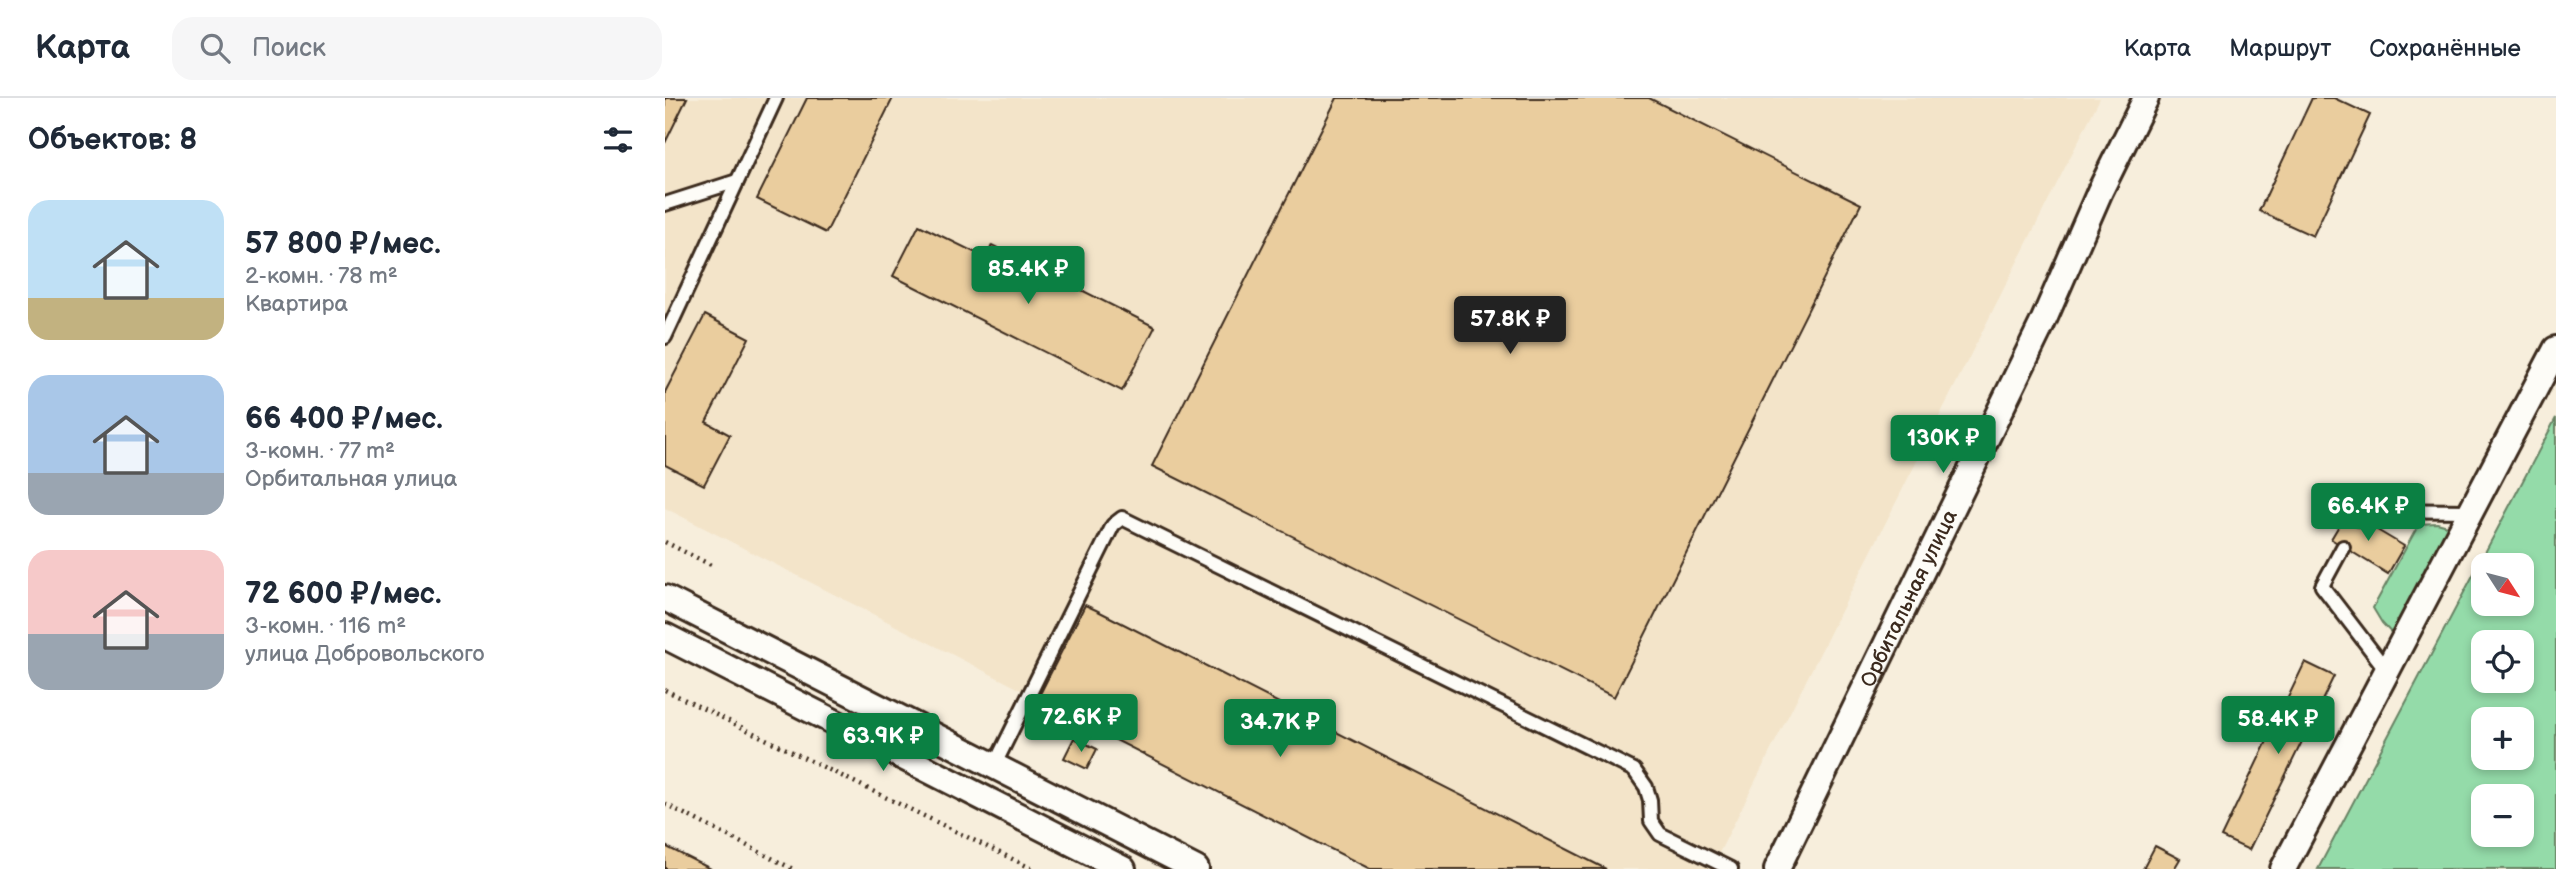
<!DOCTYPE html>
<html lang="ru">
<meta charset="utf-8">
<style>
:root{--surface:#fff;--page:#f6f6f7;--text:#1f2937;--muted:#747a83;--line:#e0e1e3;--accent:#0b8043}
body{margin:0;font-family:"Balsamiq Sans",sans-serif;background:var(--page);color:var(--text);height:100vh;display:flex;flex-direction:column;font-size:26px;white-space:nowrap}
*{box-sizing:border-box;margin:0}
p{font-size:23px;color:var(--muted)}
.icon{flex:none;width:38px;height:38px;fill:none;stroke:currentColor;stroke-width:2;stroke-linecap:round;stroke-linejoin:round}
.map{position:relative;flex:1;overflow:hidden}
.details{display:flex;flex-direction:column;background:var(--surface);width:665px}
.details>*{flex:none}
.needle{width:46px;rotate:126deg}
.controls{position:absolute;left:1806px;top:455px;display:grid;gap:14px}
.controls a{display:grid;place-items:center;width:63px;height:63px;border-radius:14px;background:var(--surface);box-shadow:0 4px 10px #0003;font-size:35px}
.price{position:absolute;translate:-50% -60px;padding:0 16px;border-radius:7px;background:var(--accent);color:#fff;font-size:23px;line-height:46px;filter:drop-shadow(0 2px 4px #0008)}
.price::after{content:'';position:absolute;left:50%;top:42px;width:21px;height:16px;margin-left:-10px;background:inherit;clip-path:polygon(0 0,100% 0,50% 100%)}
.price.on{background:#222;color:#fff}
ul{padding:0;list-style:none}
li{display:flex;align-items:center;gap:21px;height:175px;padding:0 28px}
li span{display:grid;place-items:center;flex:none;width:196px;height:140px;border-radius:21px;color:#555}
li>.icon{margin-inline-start:auto}
span .icon{width:84px;height:84px;fill:#fffc;stroke-width:1}
li b{font-size:30px}
h2{display:flex;justify-content:space-between;align-items:center;height:84px;padding:0 28px;font-size:30px}
header{display:flex;align-items:center;gap:42px;box-sizing:border-box;height:98px;padding:0 35px;background:var(--surface);border-bottom:2px solid var(--line)}
header strong{font-size:33px}
nav{display:flex;gap:38px;margin-inline-start:auto;font-size:24px}
.search{width:490px;height:63px;background:var(--page);display:flex;align-items:center;gap:18px;box-sizing:border-box;padding:0 24px;border-radius:21px;color:var(--muted);font-size:26px}
main{display:flex;flex:1;min-height:0}
.map>svg:first-child{display:block}
</style>
<header>
<strong>Карта</strong>
<div class="search"><svg class="icon" aria-label="search" viewBox="0 0 24 24"><circle cx="10" cy="10" r="6"/><path d="M15 15l6 6"/></svg>Поиск</div>
<nav><a>Карта</a><a>Маршрут</a><a>Сохранённые</a></nav>
</header>
<main>
<section class="details">
<h2>Объектов: 8<svg class="icon" aria-label="filters" viewBox="0 0 24 24"><path d="M4 7h16M4 17h16"/><circle cx="9" cy="7" r="2"/><circle cx="15" cy="17" r="2"/></svg></h2>
<ul>
<li><span style="background:linear-gradient(#bfe0f5 70%,#c2b280 0)"><svg class="icon" aria-label="home" viewBox="0 0 24 24"><path d="M3 11l9-7 9 7M6 9v11h12V9"/></svg></span><div><b>57 800 ₽/мес.</b><p>2-комн. · 78 m²</p><p>Квартира</p></div></li>
<li><span style="background:linear-gradient(#a9c7e8 70%,#9aa5b1 0)"><svg class="icon" aria-label="home" viewBox="0 0 24 24"><path d="M3 11l9-7 9 7M6 9v11h12V9"/></svg></span><div><b>66 400 ₽/мес.</b><p>3-комн. · 77 m²</p><p>Орбитальная улица</p></div></li>
<li><span style="background:linear-gradient(#f6c9c9 60%,#9aa5b1 0)"><svg class="icon" aria-label="home" viewBox="0 0 24 24"><path d="M3 11l9-7 9 7M6 9v11h12V9"/></svg></span><div><b>72 600 ₽/мес.</b><p>3-комн. · 116 m²</p><p>улица Добровольского</p></div></li>
</ul>
</section>
<div class="map">
<svg width="1891" height="771" viewBox="0 0 1891 771">
<rect width="100%" height="100%" fill="#f7eedc"/>
<filter id="ink" filterUnits="userSpaceOnUse"><feTurbulence type="fractalNoise" baseFrequency=".0143" numOctaves="2"/><feDisplacementMap in="SourceGraphic" scale="14" xChannelSelector="R" yChannelSelector="G"/><feConvolveMatrix kernelMatrix="1 2 1 2 8 2 1 2 1" color-interpolation-filters="sRGB"/></filter>
<g filter="url(#ink)">
<path fill="#f3e4c9" d="M0,0H1435L1046,771H707L0,410Z"/>
<g fill="#94dba9" stroke="#688264" stroke-width="2" fill-rule="evenodd">
<path d="M1891,320V771H1653ZM1818,467H1857V506H1818ZM1818,544H1857V583H1818ZM1818,621H1857V660H1818ZM1818,698H1857V737H1818Z"/>
<path d="M1772,425L1790,430L1732,541L1717,525L1708,510L1754,426Z"/>
</g>
<g fill="#eacd9e" stroke="#3b2a1e" stroke-width="2">
<path d="M0,0H22L0,45Z"/>
<path d="M142,0H228L161,135L92,101Z"/>
<path d="M672,0H984L1196,106L949,599L487,368Z"/>
<path d="M1647,0H1669L1705,17L1648,138L1594,113Z"/>
<path d="M254,127L321,160L327,147L490,229L457,293L228,178Z"/>
<path d="M40,217L84,240L41,324L65,337L39,387L0,367V294Z"/>
<path d="M1682,414L1739,448L1723,476L1666,441Z"/>
<path d="M420,507L431,512L941,771H705L372,602Z"/>
<path d="M1640,564L1669,578L1584,752L1556,739Z"/>
<path d="M409,640L432,651L422,671L399,660Z"/>
<path d="M0,748L46,771H0Z"/>
<path d="M1490,748L1515,761L1509,771H1478Z"/>
</g>
<g fill="none" stroke-linecap="round" stroke-linejoin="round">
<g stroke="#3b2a1e" stroke-width="18">
<g id="lane">
<path d="M0,106L72,83"/>
<path d="M0,239L111,0"/>
<path d="M1694,421L1698,412L1806,413"/>
<path d="M1678,449L1657,488L1722,573"/>
<path d="M329,668L448,427L457,420L969,672L981,689L985,702L986,723L995,736L1066,771"/>
</g>
</g>
<g stroke="#3b2a1e" stroke-width="30">
<g id="street">
<path d="M0,500L531,771"/>
<path d="M0,538L458,771"/>
<path id="s1" d="M1112,771L1377,226L1435,93L1481,0"/>
<path d="M1618,771L1891,251"/>
</g>
</g>
<g stroke="#3b2a1e" stroke-width="4.5" stroke-dasharray="2 5" stroke-linecap="butt">
<path d="M0,444L50,469"/>
<path d="M0,592L368,771"/>
<path d="M0,706L128,771"/>
</g>
<use href="#lane" stroke="#fdfcf7" stroke-width="12"/>
<use href="#street" stroke="#fdfcf7" stroke-width="24"/>
</g>
</g>
<g text-anchor="middle" stroke-width="5" stroke-linejoin="round" paint-order="stroke">
<g font-size="21" fill="#3b2a1e" stroke="#fdfcf7">
<text dy="7" stroke="none"><textPath href="#s1" startOffset="301">Орбитальная улица</textPath></text>
</g>
</g>
</svg>
<div class="controls">
<a><svg class="needle" viewBox="-14 -14 28 28"><path d="M0-13l5 13h-10z" fill="#e53935"/><path d="M0 13l5-13h-10z" fill="#747a83"/></svg></a>
<a><svg class="icon" aria-label="locate" viewBox="0 0 24 24"><circle cx="12" cy="12" r="6"/><path d="M12 2v4M12 18v4M2 12h4M18 12h4"/></svg></a>
<a>+</a>
<a>−</a>
</div>
<b class="price" style="left:363px;top:208px">85.4K ₽</b>
<b class="price on" style="left:845px;top:258px">57.8K ₽</b>
<b class="price" style="left:1278px;top:377px">130K ₽</b>
<b class="price" style="left:1703px;top:445px">66.4K ₽</b>
<b class="price" style="left:416px;top:656px">72.6K ₽</b>
<b class="price" style="left:1613px;top:658px">58.4K ₽</b>
<b class="price" style="left:615px;top:661px">34.7K ₽</b>
<b class="price" style="left:218px;top:675px">63.9K ₽</b>
</div>
</main>
